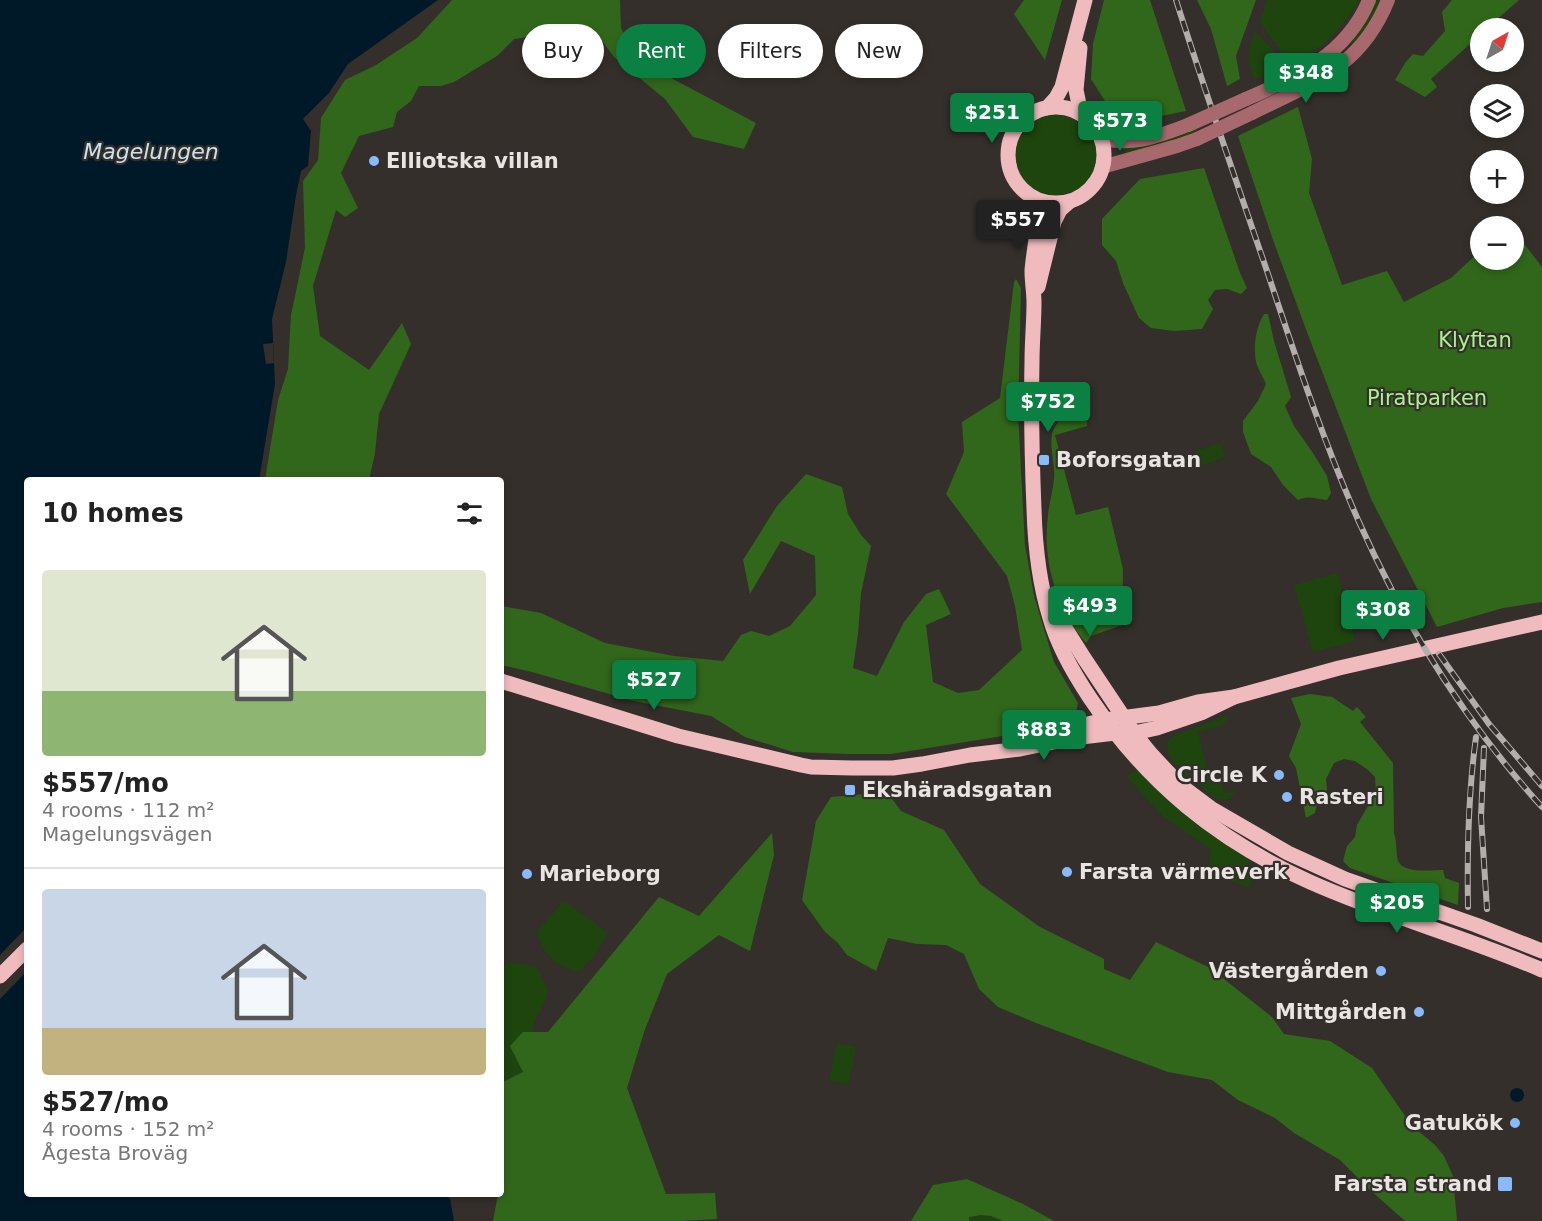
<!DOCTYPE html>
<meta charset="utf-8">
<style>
:root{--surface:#fff;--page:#f6f6f6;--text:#222;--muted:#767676;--line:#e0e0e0;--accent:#0b8043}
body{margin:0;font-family:"DejaVu Sans",sans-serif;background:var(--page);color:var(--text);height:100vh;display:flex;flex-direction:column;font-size:22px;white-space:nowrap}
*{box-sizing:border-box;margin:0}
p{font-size:20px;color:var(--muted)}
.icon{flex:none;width:33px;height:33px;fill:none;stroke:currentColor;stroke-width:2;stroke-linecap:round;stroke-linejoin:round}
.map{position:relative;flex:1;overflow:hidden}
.sheet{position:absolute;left:24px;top:477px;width:480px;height:720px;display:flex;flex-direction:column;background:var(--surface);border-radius:6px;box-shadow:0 3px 9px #0003}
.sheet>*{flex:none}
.banner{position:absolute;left:522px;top:24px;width:570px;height:54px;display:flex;gap:12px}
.needle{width:39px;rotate:39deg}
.buttons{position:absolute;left:1470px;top:18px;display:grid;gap:12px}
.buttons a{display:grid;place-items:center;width:54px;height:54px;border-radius:50%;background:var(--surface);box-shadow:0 3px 9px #0003;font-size:30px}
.price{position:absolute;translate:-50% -51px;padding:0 14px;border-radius:6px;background:var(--accent);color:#fff;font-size:20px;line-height:39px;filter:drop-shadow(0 2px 3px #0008)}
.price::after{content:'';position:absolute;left:50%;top:36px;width:18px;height:14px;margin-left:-9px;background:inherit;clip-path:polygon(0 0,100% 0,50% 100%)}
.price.active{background:#222;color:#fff}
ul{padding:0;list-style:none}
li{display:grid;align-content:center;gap:12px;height:318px;padding:0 18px}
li+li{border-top:2px solid var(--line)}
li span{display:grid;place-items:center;height:186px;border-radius:6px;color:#555}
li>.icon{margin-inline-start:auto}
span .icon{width:108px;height:108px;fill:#fffc;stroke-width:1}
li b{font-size:26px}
h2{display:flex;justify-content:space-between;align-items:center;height:72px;padding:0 18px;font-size:26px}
.pill{padding:0 21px;border-radius:27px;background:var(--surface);box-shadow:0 3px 9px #0003;font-size:21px;line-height:54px}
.pill.active{background:var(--accent);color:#fff}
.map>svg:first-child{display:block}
</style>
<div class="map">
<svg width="1542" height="1221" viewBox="0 0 1542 1221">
<rect width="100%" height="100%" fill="#342f2b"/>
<g fill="#1e450e">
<path d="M1267,0H1358L1357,5L1336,32L1320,47L1289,65L1278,46L1269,36L1260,21Z"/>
<path d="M1376,0H1382L1380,7L1354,46L1350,42C1360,29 1370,16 1376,0Z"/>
<path d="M1255,31L1273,50L1282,66L1255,80C1246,60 1248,51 1255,31Z"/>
<circle cx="1056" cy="156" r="41"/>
<path d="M1197,127L1198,132L1187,136L1126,153L1125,149L1166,139Z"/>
<path d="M1221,443L1225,457L1200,466L1195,451Z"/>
<path d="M1337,573L1355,641L1313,652L1294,585Z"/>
<path d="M1229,715C1225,729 1210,728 1198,732L1211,785L1222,783L1224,793L1235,791L1232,796L1228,800L1215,798L1174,763L1168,754L1167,743L1173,736Z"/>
<path d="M1137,769L1245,854L1253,869L1250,888L1208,873L1211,850L1163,816L1127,777Z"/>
<path d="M564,901L608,933L593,957L578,972C555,965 543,956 537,931Z"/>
<path d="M507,962L536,966L548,990L547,996L535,1020L533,1032H523V1072L501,1083V970Z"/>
<path d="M837,1043L856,1047L848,1084L829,1081Z"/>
<path d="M981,1215L991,1216L1003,1221H969V1217Z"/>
</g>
<g fill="#31671b">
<path d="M452,0H620L621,28L637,60L756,123L744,149L693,137L665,99L614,57L596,33L586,31L566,36L549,34L514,39L497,56L454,82L441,86H419L411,101L397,112L393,127L359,136L341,173L358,208L345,217L336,210L313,286L320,336L369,370L402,323L411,344L379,414L375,453L369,480H265L278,400L288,369L291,315L305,248L303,181L318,160L321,118L345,80L376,65L417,38Z"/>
<path d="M1024,0H1062L1045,60L1014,14Z"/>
<path d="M1104,0H1150L1186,111L1137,121L1110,109L1091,79L1093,44Z"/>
<path d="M1197,0H1256L1236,56L1240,79L1227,86L1211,29Z"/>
<path d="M1452,0H1519L1487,28H1480V35L1431,79L1437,87L1425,97L1395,80L1405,63L1413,54L1423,56L1445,31L1442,12Z"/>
<path d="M1298,107L1312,159L1309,193L1342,285L1387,271L1404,302L1451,278L1480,251V260H1514V234L1516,233L1542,267V602L1503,608L1437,627L1371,499L1307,332L1273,240L1238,136Z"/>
<path d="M1204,168L1240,273L1247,288L1241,294L1227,289L1215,290L1208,300L1213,309L1202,329L1174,331L1151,328L1139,318L1123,283L1116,261L1102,245V219L1140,179Z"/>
<path d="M1016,279L1021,288L1018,414L1025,545L1034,596L1054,662L1078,703L1074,722L1034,731L891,754H849L793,752L745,737L711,716L634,701L532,672L501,665V606L541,613L605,643L674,656L723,661L741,635L751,631L769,636L790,626L816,595L815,556L781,541L750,594L743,560L777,506L806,474L842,487L848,514L861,535L871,546L861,593L858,634L853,668L877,676L904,622L926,594L939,589L951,614L926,625L933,682L958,693L979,690L1022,650L1015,606L1007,576L946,494L964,452L962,422L1000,398L1014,282Z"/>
<path d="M1264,314H1268L1274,341L1291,397L1285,406L1294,426L1313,453L1327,476L1331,493L1327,500C1314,499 1309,495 1298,500L1283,485L1271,467L1251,454L1243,432V421L1258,401L1266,384C1263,377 1258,369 1256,362C1253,346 1256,327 1264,314Z"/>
<path d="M1076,415L1087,422V426L1055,435L1076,515L1108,507L1123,569L1122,625L1091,636L1086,643C1056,608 1042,561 1048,515C1049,503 1053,491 1054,479C1056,461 1044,435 1059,421C1063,418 1071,416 1076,415Z"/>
<path d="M1310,694L1332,697L1353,711L1357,707L1366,717L1360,722L1393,763L1394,833C1397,842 1396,854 1398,861C1404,874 1431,870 1443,870L1445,878L1459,883L1458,905L1350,868L1343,861L1347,846L1355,837L1357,825L1376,792L1375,777L1367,769L1355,761L1344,759L1334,763L1326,779L1327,790L1318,799L1315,813L1306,818L1296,768L1289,756L1301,724L1291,698Z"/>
<path d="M887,792L901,811L944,830L980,884L1040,927L1104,959V969L1130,980L1156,942L1210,968L1272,1017L1284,1034L1330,1041L1372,1068L1412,1126L1435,1145L1444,1156L1453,1176L1457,1221H1405L1369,1189L1340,1160L1294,1133L1275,1118L1238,1100L1212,1080L1168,1072L1036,1023L998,1007L979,989L964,954L946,945L917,944L888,938L876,971L847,955L838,943L825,932L802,900L816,821L831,797Z"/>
<path d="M772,833L774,855L750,951L719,935L667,974L644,1032L627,1088L666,1194L715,1193L717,1219L682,1221H493L498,1194H501V1083L523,1072L510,1046L523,1032H548L659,897L699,916Z"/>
<path d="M967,1179L1023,1204L1054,1221H1003L991,1216L981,1215L969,1217V1221H911L933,1185Z"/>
</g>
<g fill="#001929">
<path d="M0,0H438L348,64L329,93L303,119L311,131L308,166L301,171L296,195L286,262L272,319L275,384L259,480H27V1194H445L450,1199L454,1221H0Z"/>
<circle cx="1517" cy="1095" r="7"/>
</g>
<g fill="#342f2b">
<path d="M273,343L274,363L266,364L263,344Z"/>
<path d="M27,927V971L0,999V955Z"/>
</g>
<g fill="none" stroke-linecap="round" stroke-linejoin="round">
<g stroke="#a8696e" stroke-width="14">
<path d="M1246,99C1297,77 1347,54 1369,0"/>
<path d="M1252,113C1312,83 1361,68 1388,0"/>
<path d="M1101,138C1133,147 1158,136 1188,125"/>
<path d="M1102,167L1177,146L1197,139"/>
</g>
<g stroke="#f0bbbf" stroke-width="15">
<path d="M1080,48L1076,90L1081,114"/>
<circle cx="1056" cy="155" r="48"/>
<path d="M1047,108L1056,98L1062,87L1085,0"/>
<path d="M1033,198C1034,205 1036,212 1037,219C1038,236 1033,254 1032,271C1032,282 1034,292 1034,303C1034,322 1032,342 1032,361C1031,410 1032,460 1034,509C1035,545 1039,583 1050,618C1058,647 1074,674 1090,698C1147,783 1217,840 1310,882C1386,916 1466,937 1542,970"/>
<path d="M1038,287L1054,222L1060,210L1069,202"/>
<path d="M1056,611L1062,623L1084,658L1134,733L1150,753L1180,785L1212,809L1288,853L1345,879L1476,925L1542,951"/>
<path d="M501,681L678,736L801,765L811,767L852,768H893L922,764L970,755L1020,749L1073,738L1115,733H1134L1157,728L1201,713L1234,697"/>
<path d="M1053,732L1105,720L1159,713L1198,702L1234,697L1339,668L1542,622"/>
<path d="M0,976L27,949"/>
</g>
<g stroke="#b2aeac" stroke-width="6">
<g id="rail">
<path d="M1176,0C1205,91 1236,181 1267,271C1295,355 1323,441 1359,522C1405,625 1466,723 1542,807"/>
<path d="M1439,654L1489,724L1542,786"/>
<path d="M1484,748L1481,817L1487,909"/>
<path d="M1468,907C1467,849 1468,795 1476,737"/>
</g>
</g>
<use href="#rail" stroke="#342f2b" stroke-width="4" stroke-dasharray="11" stroke-linecap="butt"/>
<g stroke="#a8696e" stroke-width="14">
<path d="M1188,125L1246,99"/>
<path d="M1197,139L1252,113"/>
</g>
</g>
<g fill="#88bafc" stroke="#342f2b" stroke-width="2">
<circle cx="374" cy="161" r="6"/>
<rect x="1038" y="454" width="12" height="12" rx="3"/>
<circle cx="1279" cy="775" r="6"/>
<rect x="844" y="784" width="12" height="12" rx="3"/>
<circle cx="1287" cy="797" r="6"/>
<circle cx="1067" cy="872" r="6"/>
<circle cx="527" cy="874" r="6"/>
<circle cx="1381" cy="971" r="6"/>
<circle cx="1419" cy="1012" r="6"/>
<circle cx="1515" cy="1123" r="6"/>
<rect x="1497" y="1176" width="16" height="16" rx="3"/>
</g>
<g text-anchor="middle" stroke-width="4.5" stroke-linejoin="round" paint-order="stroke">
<g font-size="21" font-weight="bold" fill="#e7e4e2" stroke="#342f2b" text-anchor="start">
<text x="386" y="168">Elliotska villan</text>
<text x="1056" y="467">Boforsgatan</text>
<text x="1267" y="782" text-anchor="end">Circle K</text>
<text x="862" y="797">Ekshäradsgatan</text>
<text x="1299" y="804">Rasteri</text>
<text x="1079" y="879">Farsta värmeverk</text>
<text x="539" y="881">Marieborg</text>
<text x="1369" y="978" text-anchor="end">Västergården</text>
<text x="1407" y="1019" text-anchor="end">Mittgården</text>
<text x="1503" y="1130" text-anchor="end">Gatukök</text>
<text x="1492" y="1191" text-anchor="end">Farsta strand</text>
</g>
<g font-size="21" fill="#a8f38f" stroke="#342f2b">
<text x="1475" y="347">Klyftan</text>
<text x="1427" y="405">Piratparken</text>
</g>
<g font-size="22" font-style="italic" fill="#cae1ee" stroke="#342f2b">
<text x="151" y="159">Magelungen</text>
</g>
</g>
</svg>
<div class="buttons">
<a><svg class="needle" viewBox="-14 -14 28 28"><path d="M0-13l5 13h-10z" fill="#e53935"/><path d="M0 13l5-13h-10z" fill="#767676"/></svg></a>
<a><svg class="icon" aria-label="layers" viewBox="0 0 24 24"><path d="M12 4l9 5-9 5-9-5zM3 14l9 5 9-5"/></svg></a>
<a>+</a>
<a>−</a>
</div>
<b class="price" style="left:1306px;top:104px">$348</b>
<b class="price" style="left:992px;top:144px">$251</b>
<b class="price" style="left:1120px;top:152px">$573</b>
<b class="price active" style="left:1018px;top:251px">$557</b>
<b class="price" style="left:1048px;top:433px">$752</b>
<b class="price" style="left:1090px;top:637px">$493</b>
<b class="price" style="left:1383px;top:641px">$308</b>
<b class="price" style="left:654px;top:711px">$527</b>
<b class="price" style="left:1044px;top:761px">$883</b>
<b class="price" style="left:1397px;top:934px">$205</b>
<div class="banner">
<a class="pill">Buy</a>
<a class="pill active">Rent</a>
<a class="pill">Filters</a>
<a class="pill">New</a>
</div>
<section class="sheet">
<h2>10 homes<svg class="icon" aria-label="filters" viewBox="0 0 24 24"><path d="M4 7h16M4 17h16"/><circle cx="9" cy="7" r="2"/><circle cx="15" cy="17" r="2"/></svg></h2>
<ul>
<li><span style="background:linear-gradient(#dfe7d0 65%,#8fb573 0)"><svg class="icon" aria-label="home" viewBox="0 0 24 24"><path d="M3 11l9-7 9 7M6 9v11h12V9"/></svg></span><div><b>$557/mo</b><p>4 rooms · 112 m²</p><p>Magelungsvägen</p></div></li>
<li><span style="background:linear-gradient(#c9d6e8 75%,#c2b280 0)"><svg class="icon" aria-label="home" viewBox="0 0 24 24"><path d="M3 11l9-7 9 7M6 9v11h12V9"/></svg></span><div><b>$527/mo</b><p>4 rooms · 152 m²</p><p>Ågesta Broväg</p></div></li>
</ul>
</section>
</div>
